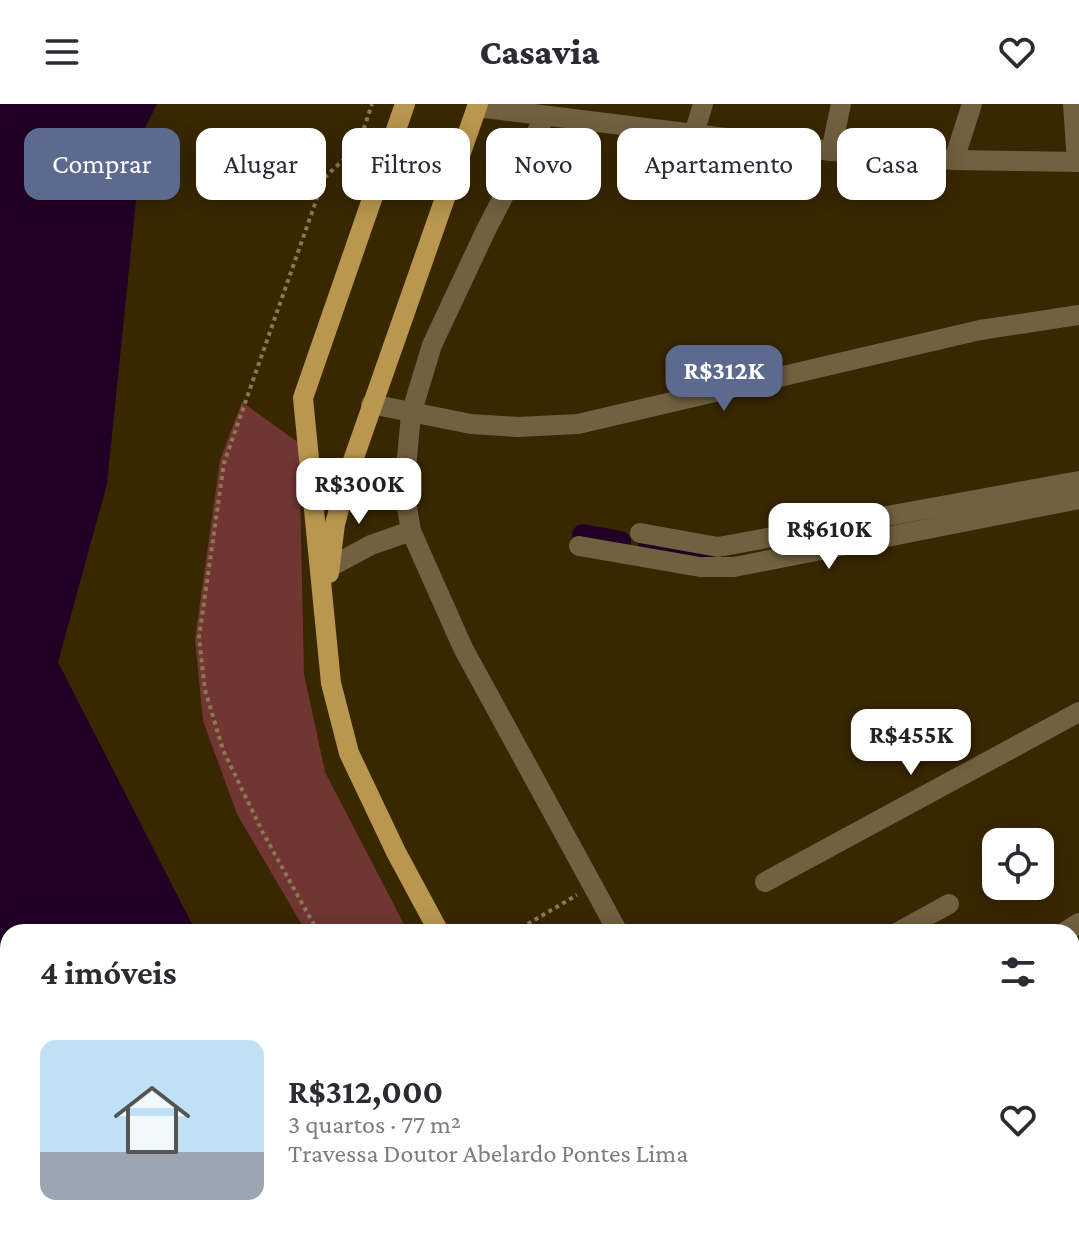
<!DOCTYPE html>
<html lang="pt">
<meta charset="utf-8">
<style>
:root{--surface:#fff;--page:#f2f2f3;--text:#2b2b33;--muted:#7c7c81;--line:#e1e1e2;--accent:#5b6a8e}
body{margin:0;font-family:"Crimson Pro",serif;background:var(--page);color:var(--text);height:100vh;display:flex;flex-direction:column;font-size:30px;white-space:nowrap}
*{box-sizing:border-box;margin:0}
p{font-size:26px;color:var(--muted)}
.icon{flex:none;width:44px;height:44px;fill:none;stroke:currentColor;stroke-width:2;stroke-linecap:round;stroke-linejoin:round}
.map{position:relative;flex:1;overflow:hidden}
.sheet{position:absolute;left:0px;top:820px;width:1080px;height:312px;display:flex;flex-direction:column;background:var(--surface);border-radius:24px 24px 0 0;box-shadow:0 4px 20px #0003}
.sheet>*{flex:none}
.guide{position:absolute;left:24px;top:24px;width:1032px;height:72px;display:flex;gap:16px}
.controls{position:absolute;left:982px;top:724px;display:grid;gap:16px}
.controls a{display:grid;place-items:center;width:72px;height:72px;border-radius:16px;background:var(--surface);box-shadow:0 4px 20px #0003;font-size:40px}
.price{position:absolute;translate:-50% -68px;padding:0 18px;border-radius:16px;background:#fff;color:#222;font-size:26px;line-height:52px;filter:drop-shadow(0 2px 4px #0008)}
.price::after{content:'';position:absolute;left:50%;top:48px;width:24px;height:18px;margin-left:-12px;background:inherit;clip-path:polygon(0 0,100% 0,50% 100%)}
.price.current{background:var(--accent);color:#fff}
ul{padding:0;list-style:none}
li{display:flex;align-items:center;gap:24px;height:200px;padding:0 40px}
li+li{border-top:2px solid var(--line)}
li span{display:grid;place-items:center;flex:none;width:224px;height:160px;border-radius:16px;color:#555}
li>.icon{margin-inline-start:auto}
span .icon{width:96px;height:96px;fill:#fffc;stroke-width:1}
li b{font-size:34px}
h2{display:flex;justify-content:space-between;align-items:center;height:96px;padding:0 40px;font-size:34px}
.pill{padding:0 28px;border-radius:16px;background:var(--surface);box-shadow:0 4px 20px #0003;font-size:28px;line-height:72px}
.pill.current{background:var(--accent);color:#fff}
header{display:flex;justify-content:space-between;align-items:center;height:104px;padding:0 40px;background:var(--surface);font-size:36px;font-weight:800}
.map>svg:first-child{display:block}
</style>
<header><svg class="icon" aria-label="menu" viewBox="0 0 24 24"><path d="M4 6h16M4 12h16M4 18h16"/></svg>Casavia<svg class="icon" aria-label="heart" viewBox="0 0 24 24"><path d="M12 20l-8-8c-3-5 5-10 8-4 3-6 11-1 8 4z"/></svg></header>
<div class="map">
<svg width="1079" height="1132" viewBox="0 0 1079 1132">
<rect width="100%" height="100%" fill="#382700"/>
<g fill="#713532">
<path d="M242,298L299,339L304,570L325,668L408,828H306L237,710L203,617L195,535L220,356Z"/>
<path d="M470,1124H590L595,1132H475Z"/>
</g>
<path fill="#220026" d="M0,0H157L143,28L107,380L58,558L196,828H8V1124H337L339,1132H0Z"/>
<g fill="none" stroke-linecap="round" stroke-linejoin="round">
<g stroke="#220026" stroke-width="22">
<path d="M583,431L620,438"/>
<path d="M649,442L713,450"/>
</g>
<g stroke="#8a7853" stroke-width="4" stroke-dasharray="4 4" stroke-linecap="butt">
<path d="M318,828L263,729L223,646L205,586L199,533L224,359L324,74L358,42L372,0"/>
<path d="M514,828L577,791"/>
<path d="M489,1124L493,1132"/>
</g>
<g stroke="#726140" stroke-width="20">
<path d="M1073,0L1077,58"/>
<path d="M477,3L831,47L954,56L1079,58"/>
<path d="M545,12L486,126L432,241L411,310L404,386L411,427L463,544L618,828"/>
<path d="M694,30L703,0"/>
<path d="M831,47L841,0"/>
<path d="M954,56L972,0"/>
<path d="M371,300L471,320L518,323L578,320L980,226L1079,211"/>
<path d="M640,429L718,443L1079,377"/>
<path d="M579,442L700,463H734L1079,395"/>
<path d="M330,463L371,441L411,427"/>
<path d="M765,778L1079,608"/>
<path d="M898,828L949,800"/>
<path d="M1065,828L1079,819"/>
<path d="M1072,977L1079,973"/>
<path d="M816,1132L830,1124"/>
</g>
<g stroke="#b9974f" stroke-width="20">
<path d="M405,0L303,294L331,579L349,649L396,748L439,828"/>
<path d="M329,469L335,420L350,365L478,0"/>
<path d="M608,1124L613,1132"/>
</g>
</g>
</svg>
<div class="controls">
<a><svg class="icon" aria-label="locate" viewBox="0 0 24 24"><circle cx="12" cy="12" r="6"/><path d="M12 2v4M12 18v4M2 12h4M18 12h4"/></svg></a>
</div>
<b class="price current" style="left:724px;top:309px">R$312K</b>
<b class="price" style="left:359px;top:422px">R$300K</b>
<b class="price" style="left:829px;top:467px">R$610K</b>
<b class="price" style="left:911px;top:673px">R$455K</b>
<div class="guide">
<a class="pill current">Comprar</a>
<a class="pill">Alugar</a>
<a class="pill">Filtros</a>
<a class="pill">Novo</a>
<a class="pill">Apartamento</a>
<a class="pill">Casa</a>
</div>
<section class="sheet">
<h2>4 imóveis<svg class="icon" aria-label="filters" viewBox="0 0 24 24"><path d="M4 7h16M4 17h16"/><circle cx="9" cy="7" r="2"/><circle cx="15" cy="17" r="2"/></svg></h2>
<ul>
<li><span style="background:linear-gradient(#bfe0f5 70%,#9aa5b1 0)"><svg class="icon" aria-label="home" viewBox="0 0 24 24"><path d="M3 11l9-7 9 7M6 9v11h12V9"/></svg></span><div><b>R$312,000</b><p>3 quartos · 77 m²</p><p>Travessa Doutor Abelardo Pontes Lima</p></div><svg class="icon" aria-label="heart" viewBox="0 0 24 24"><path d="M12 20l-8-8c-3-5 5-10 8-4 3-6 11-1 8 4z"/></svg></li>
</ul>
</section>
</div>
